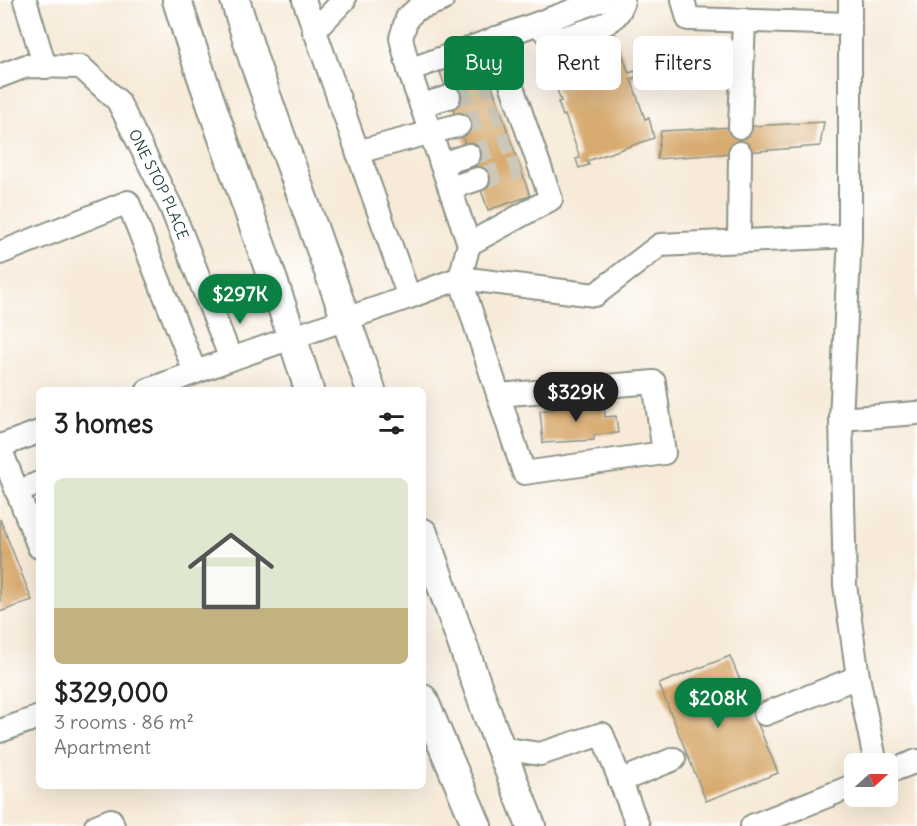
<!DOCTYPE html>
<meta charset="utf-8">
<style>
:root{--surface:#fff;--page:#f2f2f2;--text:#222;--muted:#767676;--accent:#0b8043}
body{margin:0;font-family:Delius,sans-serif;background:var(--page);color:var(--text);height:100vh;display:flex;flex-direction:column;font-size:22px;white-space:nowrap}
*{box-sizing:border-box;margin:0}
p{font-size:20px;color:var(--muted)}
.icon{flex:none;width:33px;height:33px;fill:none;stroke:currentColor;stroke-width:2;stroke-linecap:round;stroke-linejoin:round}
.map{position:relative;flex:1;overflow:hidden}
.panel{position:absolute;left:36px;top:387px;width:390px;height:402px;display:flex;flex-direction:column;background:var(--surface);border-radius:9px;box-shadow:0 6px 24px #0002}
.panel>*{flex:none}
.hud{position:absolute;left:444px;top:36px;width:382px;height:54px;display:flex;gap:12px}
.needle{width:39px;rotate:69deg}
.buttons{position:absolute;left:844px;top:753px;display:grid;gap:12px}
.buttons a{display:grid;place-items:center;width:54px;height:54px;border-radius:9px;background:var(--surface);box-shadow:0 6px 24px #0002;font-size:30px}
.price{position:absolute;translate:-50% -51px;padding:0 14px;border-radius:21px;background:var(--accent);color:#fff;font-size:20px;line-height:39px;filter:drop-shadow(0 2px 3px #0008)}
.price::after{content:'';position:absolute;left:50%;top:36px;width:18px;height:14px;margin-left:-9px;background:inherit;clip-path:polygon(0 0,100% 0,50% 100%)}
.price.active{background:#222;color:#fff}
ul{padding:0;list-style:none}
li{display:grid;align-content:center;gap:12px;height:318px;padding:0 18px}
li span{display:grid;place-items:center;height:186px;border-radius:9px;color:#555}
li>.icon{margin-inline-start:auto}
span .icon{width:108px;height:108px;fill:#fffc;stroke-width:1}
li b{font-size:26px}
h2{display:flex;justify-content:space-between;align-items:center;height:72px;padding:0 18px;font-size:26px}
.pill{padding:0 21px;border-radius:9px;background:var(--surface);box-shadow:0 6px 24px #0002;font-size:21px;line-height:54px}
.pill.active{background:var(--accent);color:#fff}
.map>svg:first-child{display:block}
</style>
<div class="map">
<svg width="917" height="826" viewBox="0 0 917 826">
<rect width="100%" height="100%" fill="#fff"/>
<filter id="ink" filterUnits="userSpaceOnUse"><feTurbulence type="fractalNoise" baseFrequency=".0167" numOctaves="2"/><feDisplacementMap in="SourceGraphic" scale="12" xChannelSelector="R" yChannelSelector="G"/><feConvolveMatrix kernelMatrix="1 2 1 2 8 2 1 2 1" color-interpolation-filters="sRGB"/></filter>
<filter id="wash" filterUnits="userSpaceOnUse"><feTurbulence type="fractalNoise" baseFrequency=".008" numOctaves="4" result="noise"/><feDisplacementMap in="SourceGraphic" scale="24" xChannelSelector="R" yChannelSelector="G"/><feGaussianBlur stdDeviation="1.35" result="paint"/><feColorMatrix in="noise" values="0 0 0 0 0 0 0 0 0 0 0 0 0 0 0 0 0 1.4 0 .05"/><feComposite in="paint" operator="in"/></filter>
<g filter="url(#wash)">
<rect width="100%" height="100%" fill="#f7ead8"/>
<g id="blocks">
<g fill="#d8ac71">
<path d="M614,31L629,73L635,71L637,77L631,79L645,119L649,118L654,138L587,161L589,165L579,168L576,159L580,158L565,115L563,116L558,102L561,101L546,58L542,60L540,51L548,47L550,53Z"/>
<path d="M482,57L530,196L488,210L440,72Z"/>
<path d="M824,122L820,146L657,159L661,131Z"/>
<path d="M579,399V406L604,403L605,417L616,416L618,433L594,435V440L543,443L540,411L554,409L553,406L569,404L568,401Z"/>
<path d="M0,519L32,600L0,612Z"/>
<path d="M730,656L778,773L706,801L659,684Z"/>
</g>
</g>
</g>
<g filter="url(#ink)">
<use href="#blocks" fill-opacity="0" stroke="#8b9486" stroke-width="1.5"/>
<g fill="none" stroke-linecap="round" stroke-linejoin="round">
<g stroke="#ccc7b7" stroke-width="22" stroke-dasharray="22 11" stroke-linecap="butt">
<path d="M449,97L491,84"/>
<path d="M459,125L501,113"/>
<path d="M469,155L511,142"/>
<path d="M478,179L520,167"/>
</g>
<g stroke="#8b9486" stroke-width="26">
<g id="minor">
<path d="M25,0L45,67"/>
<path d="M442,0L417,9L407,18L401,38L409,70L469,244L460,278L524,473L664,453L654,382L498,395"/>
<path d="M683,0L688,19L850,24"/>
<path d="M850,0V236L841,419L917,413"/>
<path d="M539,24C545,34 553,39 566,37C588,29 619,27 623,0"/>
<path d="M314,31L344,0"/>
<path d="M409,70L602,0"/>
<path id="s1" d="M0,76L26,66L81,67L118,101L171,207L231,359L409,297L304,0"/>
<path d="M421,105L449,97"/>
<path d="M740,127L744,20"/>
<path d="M357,152L459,125"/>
<path d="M441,164L469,155"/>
<path d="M450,188L478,179"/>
<path d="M739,241L740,153"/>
<path d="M469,244L551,199L495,38"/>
<path d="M0,253L128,202L195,372"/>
<path d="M409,297L460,278L595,295L660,245L850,236"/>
<path d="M148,390L231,359"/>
<path d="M841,419L845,585L858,677L876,764"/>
<path d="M0,446L39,432"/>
<path d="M0,448L39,547"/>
<path d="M17,492L39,483"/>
<path d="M765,714L858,677"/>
<path d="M0,731L39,717"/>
<path d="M501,748L540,754L602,734L638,826"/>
<path d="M888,772L917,761"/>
<path d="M620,781L674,759"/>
<path d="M96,826L111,820L113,826"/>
<path d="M752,826L855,785"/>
</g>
</g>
<g stroke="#8b9486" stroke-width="32">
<g id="major">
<path d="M177,0C217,131 269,259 309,390"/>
<path d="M235,0L255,64L371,390"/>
<path d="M423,533L488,716L531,826"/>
<path d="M423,699L477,826"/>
</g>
</g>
<use href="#minor" stroke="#fff" stroke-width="22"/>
<use href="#major" stroke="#fff" stroke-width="28"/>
</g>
</g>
<g text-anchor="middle" stroke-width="4.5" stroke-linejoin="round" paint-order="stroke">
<g font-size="15" fill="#1f3d34" stroke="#fff">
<text dy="5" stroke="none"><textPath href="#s1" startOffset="226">ONE STOP PLACE</textPath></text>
</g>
</g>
</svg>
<div class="buttons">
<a><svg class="needle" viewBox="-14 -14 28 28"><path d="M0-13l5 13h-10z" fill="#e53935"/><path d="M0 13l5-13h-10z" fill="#767676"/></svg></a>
</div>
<b class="price" style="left:240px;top:325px">$297K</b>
<b class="price active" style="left:576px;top:423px">$329K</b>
<b class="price" style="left:718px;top:729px">$208K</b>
<div class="hud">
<a class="pill active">Buy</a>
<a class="pill">Rent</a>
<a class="pill">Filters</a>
</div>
<section class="panel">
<h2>3 homes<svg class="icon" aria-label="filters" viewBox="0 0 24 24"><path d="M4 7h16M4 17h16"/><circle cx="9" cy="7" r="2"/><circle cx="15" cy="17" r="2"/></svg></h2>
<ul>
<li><span style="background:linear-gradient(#dfe7d0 70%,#c2b280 0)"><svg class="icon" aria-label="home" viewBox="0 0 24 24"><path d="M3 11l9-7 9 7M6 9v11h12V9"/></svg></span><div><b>$329,000</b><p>3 rooms · 86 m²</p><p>Apartment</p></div></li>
</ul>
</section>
</div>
